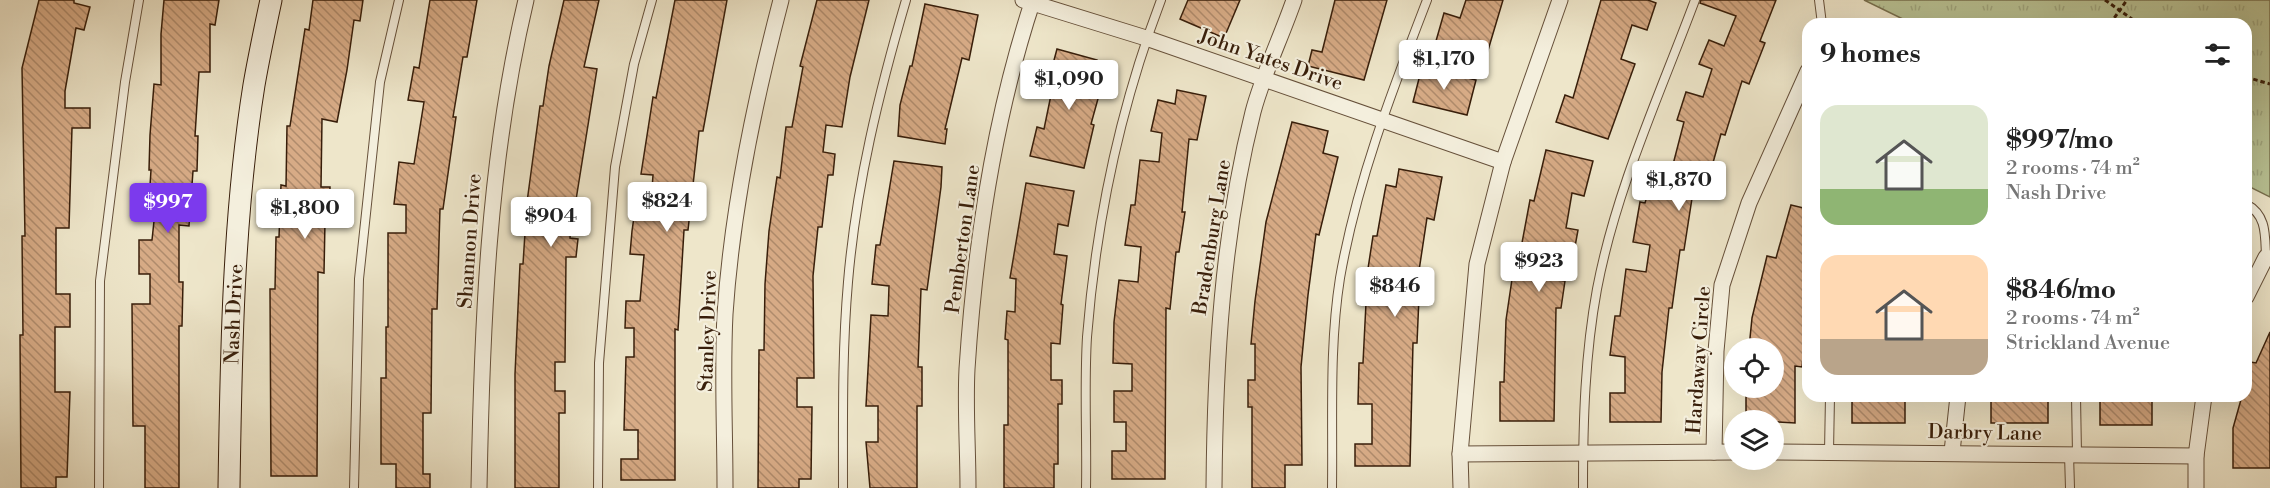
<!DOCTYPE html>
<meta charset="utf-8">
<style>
:root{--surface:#fff;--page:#f2f2f2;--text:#222;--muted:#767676;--accent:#7c3aed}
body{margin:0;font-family:"Libre Bodoni",serif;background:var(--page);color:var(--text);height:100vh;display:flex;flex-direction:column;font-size:22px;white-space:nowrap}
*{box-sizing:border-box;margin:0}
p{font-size:20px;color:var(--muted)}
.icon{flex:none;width:33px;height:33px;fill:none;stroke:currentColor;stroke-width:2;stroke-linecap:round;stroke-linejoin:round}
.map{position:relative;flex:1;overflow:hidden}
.drawer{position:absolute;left:1802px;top:18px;width:450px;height:384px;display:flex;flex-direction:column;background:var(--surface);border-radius:18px;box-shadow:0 6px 24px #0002}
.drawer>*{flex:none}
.buttons{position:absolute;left:1724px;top:338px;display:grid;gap:12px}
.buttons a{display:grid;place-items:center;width:60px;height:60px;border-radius:50%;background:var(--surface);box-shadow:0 6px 24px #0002;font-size:30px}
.price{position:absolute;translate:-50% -51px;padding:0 14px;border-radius:6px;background:#fff;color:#222;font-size:20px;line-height:39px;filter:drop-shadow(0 2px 3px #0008)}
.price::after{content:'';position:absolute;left:50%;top:36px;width:18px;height:14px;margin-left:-9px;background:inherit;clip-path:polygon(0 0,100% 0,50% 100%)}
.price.active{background:var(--accent);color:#fff}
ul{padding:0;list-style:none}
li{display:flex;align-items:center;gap:18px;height:150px;padding:0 18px}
li span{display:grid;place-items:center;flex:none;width:168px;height:120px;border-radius:18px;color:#555}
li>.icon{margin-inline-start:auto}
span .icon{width:72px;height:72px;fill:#fffc;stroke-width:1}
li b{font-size:26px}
h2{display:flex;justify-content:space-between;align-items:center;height:72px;padding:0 18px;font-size:26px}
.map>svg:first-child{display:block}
</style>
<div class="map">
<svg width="2270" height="488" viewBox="0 0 2270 488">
<defs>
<pattern id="grass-tufts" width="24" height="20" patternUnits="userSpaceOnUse" patternTransform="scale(1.5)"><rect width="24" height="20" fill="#bac496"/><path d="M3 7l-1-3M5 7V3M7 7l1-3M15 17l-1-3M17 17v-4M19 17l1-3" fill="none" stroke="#a1a880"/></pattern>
<pattern id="building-back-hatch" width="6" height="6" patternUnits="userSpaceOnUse" patternTransform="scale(1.5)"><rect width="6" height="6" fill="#d7ab86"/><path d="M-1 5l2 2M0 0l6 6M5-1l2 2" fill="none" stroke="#af8b6c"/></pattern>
</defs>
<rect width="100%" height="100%" fill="#eee6ca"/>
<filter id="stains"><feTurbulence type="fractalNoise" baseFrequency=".00333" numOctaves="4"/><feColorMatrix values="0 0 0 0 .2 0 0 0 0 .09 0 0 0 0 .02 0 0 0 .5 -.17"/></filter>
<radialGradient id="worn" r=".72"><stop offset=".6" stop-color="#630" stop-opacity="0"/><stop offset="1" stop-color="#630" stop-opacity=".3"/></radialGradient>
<path fill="url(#grass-tufts)" stroke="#797150" stroke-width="1.5" d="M1864,0H2270V197L2246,185V24H1913Z"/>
<g fill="url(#building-back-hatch)" stroke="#381e0a" stroke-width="1.5">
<path d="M39,0H74V3L90,7L84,30L76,28L65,91V108H90V128H72L69,228H56V294H70V327H55V392H70L67,477H56V488H21L20,335H23L22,236H25L22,68Z"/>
<path d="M164,0H219L215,25L210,24V72H199L195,136H198L197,171H193L189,226L179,225V282H183L182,326H179V488H145V426H133L132,304H150V274H139V240H152L156,202L149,201L151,170H149L150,135L154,84L161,85V34Z"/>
<path d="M313,0H363L360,21L354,20L347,70L337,122L322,119L321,187H330L329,221H325L324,273L318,272L317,476H271L270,289H275L276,237H279L281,185L286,186L287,126H290L305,29L309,30Z"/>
<path d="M430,0H477L467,57H463L453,117H456L443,209H440L437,309H432L431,413H423V474H430V488H396V464H381V378H386V327H388V233H406V205L394,204L399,162L414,164L424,102L408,100L414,67L419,68Z"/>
<path d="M564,0H599L584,67L597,69L575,206L572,205L570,238L578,239L576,257H566L565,362H555V391H565V413H559V488H515V374L520,264H523L527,202L540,106H543L549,66Z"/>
<path d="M675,0H727L703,131H699L688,230H684L678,330L675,329V480H621V459H638V430H624L626,357H634V328H625L626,301H640L644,255L630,254L632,231L636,203L651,204L653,175L641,174L653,97L656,98Z"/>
<path d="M817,0H869L850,77L842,127L826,125L823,152L835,154L833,175H828L822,227H818L813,276L814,378H797V407H812L811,479H799V488H758L759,350H764L765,284L769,231L777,177L780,178L786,127H792L803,67L800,66Z"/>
<path d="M1188,0H1240L1224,38L1180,19Z"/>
<path d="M1335,0H1387L1364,80L1308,66L1312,50L1322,52Z"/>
<path d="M1466,0H1503L1486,57L1436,41L1444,13L1460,18Z"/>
<path d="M1601,0H1648L1656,3L1647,30L1632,25L1621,59L1635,64L1608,139L1556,122L1565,95L1573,98Z"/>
<path d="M1701,0H1776L1760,41L1765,43L1749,84L1742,81L1725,135L1721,134L1704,195L1693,192L1684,250H1680L1672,308H1669L1662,372L1661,422H1610V393H1625V357L1610,355L1615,316H1620L1626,269L1646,272L1650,245L1633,242L1640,202L1645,203L1653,176L1669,180L1684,122L1677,120L1686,92L1703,97L1712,69L1699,64L1709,40L1724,46L1736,16L1700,3Z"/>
<path d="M925,4L978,15L969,60L962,58L945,129H947L945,144L898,136L900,105L910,66H912Z"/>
<path d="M1057,49L1097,60L1093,74L1104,77L1091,124L1094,125L1084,168L1030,156L1037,127L1044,129L1051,95L1045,94Z"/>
<path d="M1422,67L1476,80L1467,115L1413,102Z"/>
<path d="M1177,90L1206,96L1197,140L1189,139L1182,212H1185L1179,252H1176L1170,309L1166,308L1165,479H1112V451H1126V422H1114V391H1132V364L1113,363L1114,322L1119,280L1138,282L1141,247L1125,245L1131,205H1135L1140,160L1159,162L1162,133L1151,131L1158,100L1175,104Z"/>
<path d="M1292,122L1328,131L1323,153L1338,157L1319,235L1316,234L1308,295L1301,367L1302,465H1285V488H1252V407H1248V380H1255V344H1251L1255,301L1266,222Z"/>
<path d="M1546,150L1593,161L1584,196L1572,193L1566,228L1578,230L1574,252L1553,248L1550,279L1565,281L1561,308H1556L1554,421H1500V382H1504L1506,320L1515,259H1519L1530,200L1534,201Z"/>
<path d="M894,161L942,167L941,187L927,290L921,289L918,367H922V406H917V488H870L866,442H878V406H866L871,315L888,316L889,286L872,284L876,245H880Z"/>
<path d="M1399,169L1442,177L1434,220L1427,218L1415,297H1419L1417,343H1413L1410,466H1355V444H1372V404H1358L1359,363H1363L1366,303L1380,304L1381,277L1367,275L1373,236H1377L1386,185L1396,187Z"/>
<path d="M1026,183L1074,191L1068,226L1058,224L1054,254L1067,256L1061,304L1063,305L1060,344L1051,343V380H1062V404H1058V464H1054V488H1004V425H1008V340L1005,339L1007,311L1015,312L1016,279L1010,278Z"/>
<path d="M1791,205L1808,209V316L1802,367L1795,366V423L1746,420V388H1773V348H1749L1752,318L1767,256L1776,258Z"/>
<path d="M2270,332V468H2233V428L2242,396H2246V381L2251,362L2256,363Z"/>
<path d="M1863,396H1905V423H1852V401H1863Z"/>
<rect x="1991" y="396" width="57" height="27"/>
<rect x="2100" y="396" width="52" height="29"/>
</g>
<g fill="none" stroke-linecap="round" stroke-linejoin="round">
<g stroke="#66503a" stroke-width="10">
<g id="lane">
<path d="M1819,0L1822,24"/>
<path d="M2246,204C2267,215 2265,235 2266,257"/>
<path d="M2076,396L2077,454"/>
<path d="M1829,452L1830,396"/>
<path d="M2069,454L2070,488"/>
<path d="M99,488L100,281L125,82L139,0"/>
<path d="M354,488L359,279L380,82L399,0"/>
<path d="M598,488L599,363L615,167L634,64L652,0"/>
<path d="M843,488C843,419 842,351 848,282C856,186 879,92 906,0"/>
<path d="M1086,488C1087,438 1084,387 1087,337C1096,222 1120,108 1161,0"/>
<path d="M1332,488C1333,419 1329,347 1340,278C1357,181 1392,91 1427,0"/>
<path d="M1583,488C1583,421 1585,354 1597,289C1616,189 1660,94 1695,0"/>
</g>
</g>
<g stroke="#66503a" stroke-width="17">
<g id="street">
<path d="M1023,0L1146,38L1503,162"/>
<path d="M2246,297L2266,257"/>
<path d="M1714,452L1716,351L1722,285L1749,203L1808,71"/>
<path d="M1773,452L2196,456"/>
<path d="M1952,452L1958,396"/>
<path d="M1460,454L1734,452"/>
<path d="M479,488C482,324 488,160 526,0"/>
<path d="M725,488C725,430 722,372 725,314C732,208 754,103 781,0"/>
<path d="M968,488C968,449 965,408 967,369C975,245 994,118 1033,0"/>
<path d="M1214,488C1215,361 1222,235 1253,112C1262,77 1282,35 1294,0"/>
<path d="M1461,488L1460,454L1477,264L1503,162L1560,0"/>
<path d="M2196,488V456L2204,396"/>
</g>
</g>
<g stroke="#381e0a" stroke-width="23">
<g id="secondary">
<path id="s1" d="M229,488C231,354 233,217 254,85C259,56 265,28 271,0"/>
</g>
</g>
<g stroke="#381e0a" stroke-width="3" stroke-dasharray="4.5 3" stroke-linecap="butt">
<path d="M2105,0L2139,24"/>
<path d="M2110,24L2127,0"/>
<path d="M2246,77L2270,84"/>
</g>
<use href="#lane" stroke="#f4efdd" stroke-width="8"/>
<use href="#street" stroke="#f4efdd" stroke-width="15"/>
<use href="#secondary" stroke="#f4efdd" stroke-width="21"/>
</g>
<g text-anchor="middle" stroke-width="4.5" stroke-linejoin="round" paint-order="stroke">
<g font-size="20" fill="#381e0a" stroke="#f4efdd">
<text transform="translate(1271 59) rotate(19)" y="7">John Yates Drive</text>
<text transform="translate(1211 237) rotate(-81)" y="7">Bradenburg Lane</text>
<text transform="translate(962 239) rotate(-82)" y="7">Pemberton Lane</text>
<text transform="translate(469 241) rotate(-86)" y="7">Shannon Drive</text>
<text dy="7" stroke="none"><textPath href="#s1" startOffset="174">Nash Drive</textPath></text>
<text transform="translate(707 331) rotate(-88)" y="7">Stanley Drive</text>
<text transform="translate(1698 360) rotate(-86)" y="7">Hardaway Circle</text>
<text transform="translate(1985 432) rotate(1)" y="7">Darbry Lane</text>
</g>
</g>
<rect width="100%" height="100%" filter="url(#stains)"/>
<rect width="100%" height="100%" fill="url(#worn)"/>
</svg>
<div class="buttons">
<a><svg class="icon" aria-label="locate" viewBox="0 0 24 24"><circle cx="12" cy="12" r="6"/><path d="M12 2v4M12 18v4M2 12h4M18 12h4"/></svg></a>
<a><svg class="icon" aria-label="layers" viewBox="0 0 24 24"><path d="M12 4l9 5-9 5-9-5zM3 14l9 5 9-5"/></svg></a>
</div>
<b class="price" style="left:1444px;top:91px">$1,170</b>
<b class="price" style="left:1069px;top:111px">$1,090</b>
<b class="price" style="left:1679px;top:212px">$1,870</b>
<b class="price" style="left:667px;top:233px">$824</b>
<b class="price active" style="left:168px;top:234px">$997</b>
<b class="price" style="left:305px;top:240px">$1,800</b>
<b class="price" style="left:551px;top:248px">$904</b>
<b class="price" style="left:1539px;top:293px">$923</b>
<b class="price" style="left:1395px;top:318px">$846</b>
<section class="drawer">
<h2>9 homes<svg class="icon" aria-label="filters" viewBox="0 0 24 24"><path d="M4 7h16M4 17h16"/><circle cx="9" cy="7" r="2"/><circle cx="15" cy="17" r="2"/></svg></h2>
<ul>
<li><span style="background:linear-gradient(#dfe7d0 70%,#8fb573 0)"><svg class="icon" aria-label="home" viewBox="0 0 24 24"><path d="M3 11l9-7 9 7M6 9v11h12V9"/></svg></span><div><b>$997/mo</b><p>2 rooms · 74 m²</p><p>Nash Drive</p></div></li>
<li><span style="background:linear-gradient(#ffd9b3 70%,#b9a48a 0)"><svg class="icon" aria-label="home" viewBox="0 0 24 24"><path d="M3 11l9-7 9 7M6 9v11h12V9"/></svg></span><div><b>$846/mo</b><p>2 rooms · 74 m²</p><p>Strickland Avenue</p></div></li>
</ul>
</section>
</div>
